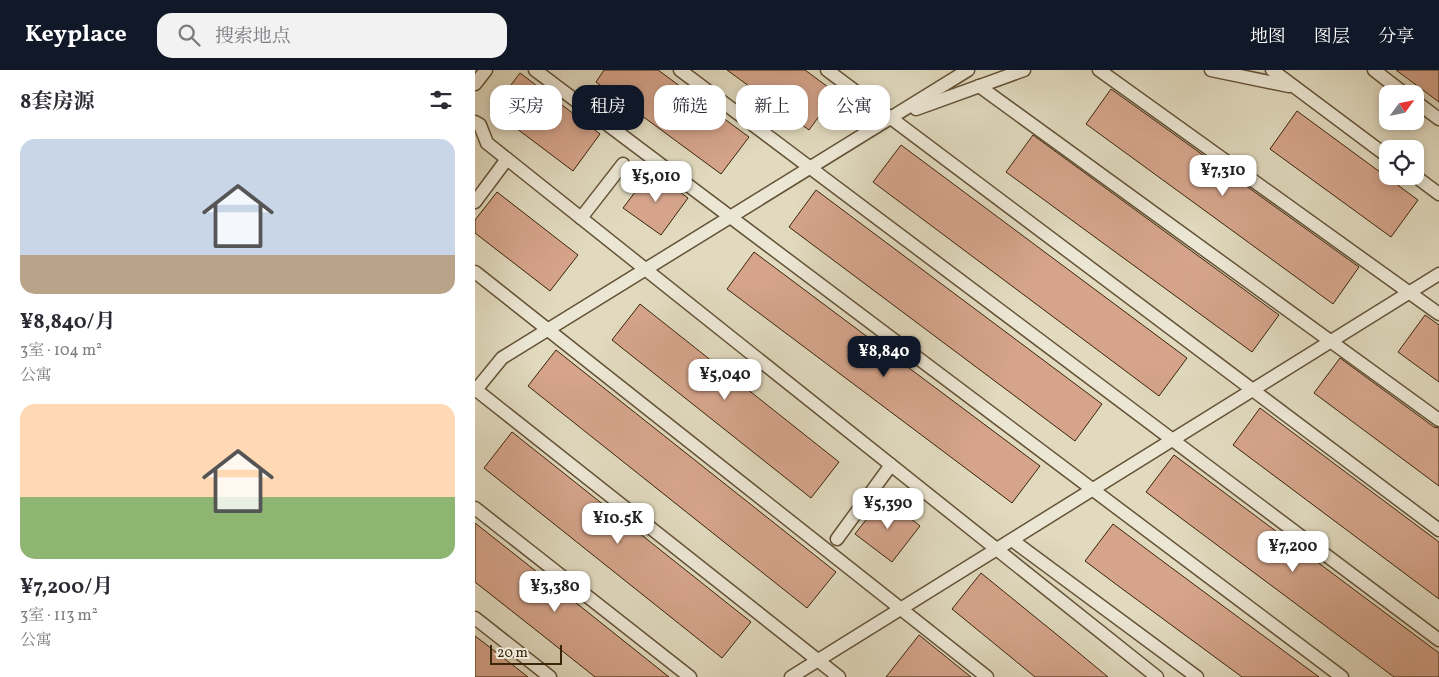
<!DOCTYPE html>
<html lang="zh">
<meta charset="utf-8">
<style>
:root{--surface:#fff;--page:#f2f2f3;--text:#2b2b33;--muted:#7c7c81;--accent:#111827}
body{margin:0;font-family:Vollkorn,"Noto Serif SC",serif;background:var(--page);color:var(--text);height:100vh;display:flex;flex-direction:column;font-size:19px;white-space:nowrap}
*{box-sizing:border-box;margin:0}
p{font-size:16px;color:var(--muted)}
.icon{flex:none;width:28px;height:28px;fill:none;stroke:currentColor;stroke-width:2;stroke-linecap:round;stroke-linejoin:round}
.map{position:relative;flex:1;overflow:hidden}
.panel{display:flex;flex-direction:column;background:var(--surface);width:475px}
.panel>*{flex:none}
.banner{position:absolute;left:15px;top:15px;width:475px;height:45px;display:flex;gap:10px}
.needle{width:32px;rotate:57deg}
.fabs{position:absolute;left:904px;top:15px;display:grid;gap:10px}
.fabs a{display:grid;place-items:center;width:45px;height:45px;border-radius:10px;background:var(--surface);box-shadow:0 2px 8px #0003;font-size:25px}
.scale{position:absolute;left:15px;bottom:12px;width:72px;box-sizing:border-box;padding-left:5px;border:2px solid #3a2509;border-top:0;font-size:14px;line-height:18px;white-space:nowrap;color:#3a2509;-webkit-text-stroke:4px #ece7d5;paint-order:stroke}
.price{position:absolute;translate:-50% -42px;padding:0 11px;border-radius:10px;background:#fff;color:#222;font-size:16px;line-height:32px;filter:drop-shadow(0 1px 2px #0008)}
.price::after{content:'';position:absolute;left:50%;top:30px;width:15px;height:11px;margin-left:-8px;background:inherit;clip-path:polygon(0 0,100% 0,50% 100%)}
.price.current{background:var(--accent);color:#fff}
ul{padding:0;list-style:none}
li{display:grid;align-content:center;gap:10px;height:265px;padding:0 20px}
li span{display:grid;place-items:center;height:155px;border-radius:15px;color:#555}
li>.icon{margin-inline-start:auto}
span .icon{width:90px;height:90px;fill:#fffc;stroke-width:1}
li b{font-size:21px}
h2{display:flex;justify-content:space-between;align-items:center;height:60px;padding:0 20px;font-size:21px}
.tag{padding:0 18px;border-radius:15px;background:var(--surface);box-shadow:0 2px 8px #0003;font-size:18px;line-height:45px}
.tag.current{background:var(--accent);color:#fff}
header{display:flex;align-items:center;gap:30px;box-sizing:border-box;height:70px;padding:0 25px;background:var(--accent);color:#fff}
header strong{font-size:24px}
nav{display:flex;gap:28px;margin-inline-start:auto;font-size:18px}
.search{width:350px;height:45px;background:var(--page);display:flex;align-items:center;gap:12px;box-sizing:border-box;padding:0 18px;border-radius:15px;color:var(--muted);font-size:19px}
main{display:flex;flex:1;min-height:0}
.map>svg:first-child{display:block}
</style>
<header>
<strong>Keyplace</strong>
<div class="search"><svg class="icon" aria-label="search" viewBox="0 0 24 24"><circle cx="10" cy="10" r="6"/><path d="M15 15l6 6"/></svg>搜索地点</div>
<nav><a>地图</a><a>图层</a><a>分享</a></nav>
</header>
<main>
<section class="panel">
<h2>8套房源<svg class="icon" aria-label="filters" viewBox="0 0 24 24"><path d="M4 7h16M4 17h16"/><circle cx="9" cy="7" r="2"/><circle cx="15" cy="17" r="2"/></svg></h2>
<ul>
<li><span style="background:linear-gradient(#c9d6e8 75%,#b9a48a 0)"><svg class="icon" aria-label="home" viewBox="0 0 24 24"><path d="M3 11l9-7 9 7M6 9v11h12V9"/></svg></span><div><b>¥8,840/月</b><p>3室 · 104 m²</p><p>公寓</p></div></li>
<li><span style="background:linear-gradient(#ffd9b3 60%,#8fb573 0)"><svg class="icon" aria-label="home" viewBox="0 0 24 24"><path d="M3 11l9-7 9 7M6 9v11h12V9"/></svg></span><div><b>¥7,200/月</b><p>3室 · 113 m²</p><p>公寓</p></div></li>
</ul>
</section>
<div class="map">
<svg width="964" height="607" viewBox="0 0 964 607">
<rect width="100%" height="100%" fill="#e1dabf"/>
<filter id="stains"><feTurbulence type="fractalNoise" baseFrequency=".004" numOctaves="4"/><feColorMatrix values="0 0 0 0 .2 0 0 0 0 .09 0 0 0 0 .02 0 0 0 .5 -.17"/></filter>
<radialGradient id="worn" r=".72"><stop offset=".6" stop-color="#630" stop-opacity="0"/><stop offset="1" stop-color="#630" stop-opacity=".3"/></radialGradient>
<g fill="#d5a48b" stroke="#3a2509">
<path d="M129,0H183L274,67L246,104L121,12Z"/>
<path d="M252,0H330L361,23L334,60Z"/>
<path d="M921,0H964V32Z"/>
<path d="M45,3L125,64L98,101L17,40Z"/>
<path d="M636,19L884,197L858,234L611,54Z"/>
<path d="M822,41L943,130L916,167L795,79Z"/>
<path d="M558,65L804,245L777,282L531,102Z"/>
<path d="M426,75L712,288L684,326L398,112Z"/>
<path d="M176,101L213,128L186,165L148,138Z"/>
<path d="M341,120L627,334L600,371L314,157Z"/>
<path d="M22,122L103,185L75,221L0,163V150Z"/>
<path d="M279,182L565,396L537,433L252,219Z"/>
<path d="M165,234L364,392L336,428L137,270Z"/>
<path d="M950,245L964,255V312L923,282Z"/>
<path d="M81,280L361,502L332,538L53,316Z"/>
<path d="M865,288L959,357L964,358V416L839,323Z"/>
<path d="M785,338L964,472V529L758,375Z"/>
<path d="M37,362L276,552L247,588L9,398Z"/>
<path d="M699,385L964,583V607H919L671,422Z"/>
<path d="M409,427L445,456L417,492L380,464Z"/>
<path d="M0,453L100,532L194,607H120L76,572L0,512Z"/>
<path d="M638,454L682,487L844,607H767L642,515L610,491Z"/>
<path d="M506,503L586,568L633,607H560L521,575L477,539Z"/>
<path d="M444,565L496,607H411Z"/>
<path d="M0,566L8,572L53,607H0Z"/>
</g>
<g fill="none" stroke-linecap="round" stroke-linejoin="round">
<g stroke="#645236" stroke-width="15">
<g id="service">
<path d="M60,0L867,607"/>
<path d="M205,0L964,570"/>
<path d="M352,0L964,460"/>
<path d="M624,0L964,244"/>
<path d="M736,0L814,16"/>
<path d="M797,0L912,86"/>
<path d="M899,0L930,24"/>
<path d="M0,14L11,0"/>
<path d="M504,16L964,350"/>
<path d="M940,31L964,49"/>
<path d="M441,39L549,0"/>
<path d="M0,52L5,55L12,73L682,607"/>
<path d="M940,106L964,124"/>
<path d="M0,132L32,89"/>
<path d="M106,148L148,94"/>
<path d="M0,202L512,607"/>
<path d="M0,319L364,607"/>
<path d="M0,321L27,288L493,0"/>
<path d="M0,438L215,607"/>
<path d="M362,469L416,395"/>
<path d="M537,470L722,607"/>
<path d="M0,548L75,607"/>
<path d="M316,607L964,204"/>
</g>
</g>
<use href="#service" stroke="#ece7d5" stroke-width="12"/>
</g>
<rect width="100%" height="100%" filter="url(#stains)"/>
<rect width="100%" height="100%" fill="url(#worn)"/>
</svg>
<div class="fabs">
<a><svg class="needle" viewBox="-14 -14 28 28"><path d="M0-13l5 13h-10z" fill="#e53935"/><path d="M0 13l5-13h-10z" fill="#7c7c81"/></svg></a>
<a><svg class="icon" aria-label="locate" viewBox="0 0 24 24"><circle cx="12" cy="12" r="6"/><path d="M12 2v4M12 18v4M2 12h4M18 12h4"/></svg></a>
</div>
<div class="scale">20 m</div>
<b class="price" style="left:748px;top:127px">¥7,310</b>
<b class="price" style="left:181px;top:133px">¥5,010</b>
<b class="price current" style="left:409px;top:308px">¥8,840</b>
<b class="price" style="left:250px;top:331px">¥5,040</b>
<b class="price" style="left:413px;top:460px">¥5,390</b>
<b class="price" style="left:143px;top:475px">¥10.5K</b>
<b class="price" style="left:818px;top:503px">¥7,200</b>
<b class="price" style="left:80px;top:543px">¥3,380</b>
<div class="banner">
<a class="tag">买房</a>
<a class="tag current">租房</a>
<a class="tag">筛选</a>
<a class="tag">新上</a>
<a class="tag">公寓</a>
</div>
</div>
</main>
